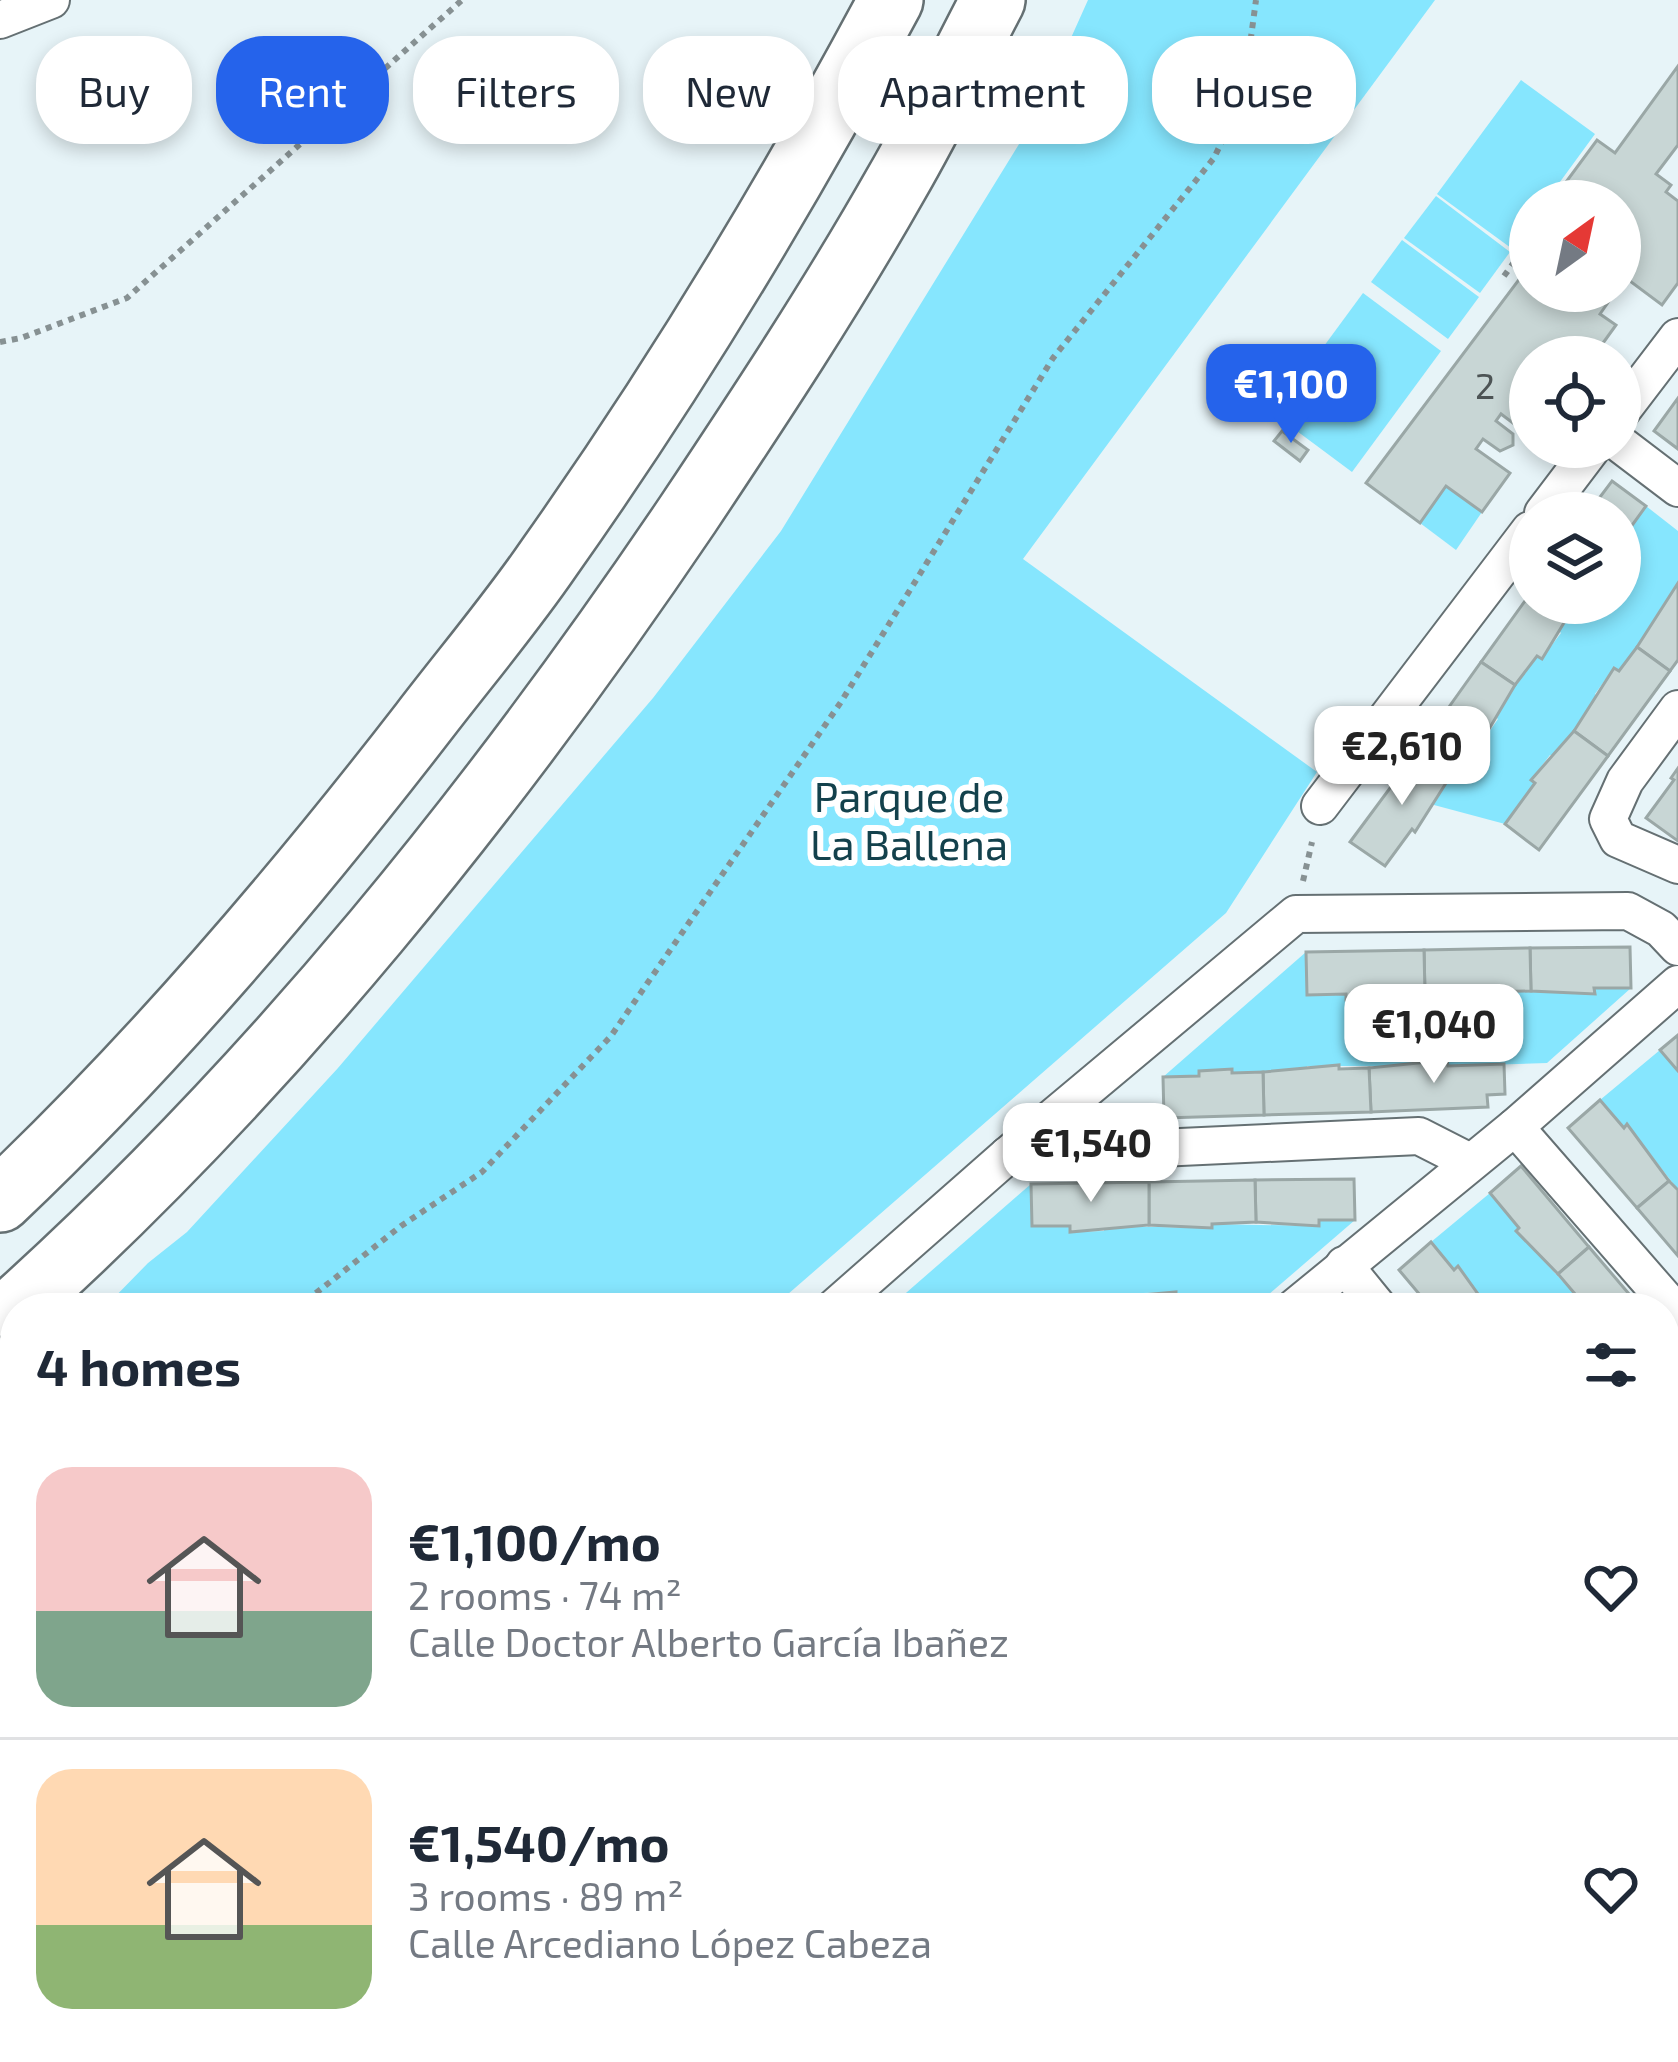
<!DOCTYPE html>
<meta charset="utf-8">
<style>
:root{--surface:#fff;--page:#f2f2f3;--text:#1f2937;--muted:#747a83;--line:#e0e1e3;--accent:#2563eb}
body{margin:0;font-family:"Exo 2",sans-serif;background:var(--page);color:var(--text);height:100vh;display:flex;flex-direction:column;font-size:45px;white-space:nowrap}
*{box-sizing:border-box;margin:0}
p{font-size:39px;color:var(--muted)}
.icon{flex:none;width:66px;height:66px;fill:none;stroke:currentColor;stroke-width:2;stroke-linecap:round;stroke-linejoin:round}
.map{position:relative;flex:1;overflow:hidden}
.panel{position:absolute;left:0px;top:1293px;width:1680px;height:771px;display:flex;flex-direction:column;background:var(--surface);border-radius:48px 48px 0 0;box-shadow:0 6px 18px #0003}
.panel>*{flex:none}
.hud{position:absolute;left:36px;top:36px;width:1608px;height:108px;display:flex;gap:24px}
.needle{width:78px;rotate:33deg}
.controls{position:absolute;left:1509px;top:180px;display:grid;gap:24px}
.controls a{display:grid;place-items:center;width:132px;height:132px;border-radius:50%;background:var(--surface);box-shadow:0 6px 18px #0003;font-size:60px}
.price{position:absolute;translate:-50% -102px;padding:0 27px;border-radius:24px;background:#fff;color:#222;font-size:39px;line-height:78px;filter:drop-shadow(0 3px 6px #0008)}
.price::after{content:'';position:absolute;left:50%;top:72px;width:36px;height:27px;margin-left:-18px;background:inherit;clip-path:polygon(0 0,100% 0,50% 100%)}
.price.active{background:var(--accent);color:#fff}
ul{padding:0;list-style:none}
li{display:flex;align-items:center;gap:36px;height:300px;padding:0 36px}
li+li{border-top:3px solid var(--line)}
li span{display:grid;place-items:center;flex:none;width:336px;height:240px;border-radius:36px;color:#555}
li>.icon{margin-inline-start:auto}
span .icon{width:144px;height:144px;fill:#fffc;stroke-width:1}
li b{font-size:51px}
h2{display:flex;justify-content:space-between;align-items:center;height:144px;padding:0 36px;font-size:51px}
.pill{padding:0 42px;border-radius:48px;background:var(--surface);box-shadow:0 6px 18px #0003;font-size:42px;line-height:108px}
.pill.active{background:var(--accent);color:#fff}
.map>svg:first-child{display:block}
</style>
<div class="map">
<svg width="1678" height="2062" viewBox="0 0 1678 2062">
<rect width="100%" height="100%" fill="#e7f4f8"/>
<g fill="#86e6fe">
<path d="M1088,0H1435L1023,559L1317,772L1226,913L772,1308H104L148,1263L187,1232L338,1068L653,698L781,531L1035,118Z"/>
<path d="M1521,80L1595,134L1546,201H1530V222L1511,248L1437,194Z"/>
<path d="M1436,196L1510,252L1480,293L1404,238Z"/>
<path d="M1402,240L1479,297L1448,339L1371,282Z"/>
<path d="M1363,293L1441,351L1352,472L1274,414Z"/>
<path d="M1446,486L1482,512L1456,550L1420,523Z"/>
<path d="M1646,506L1678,531V583L1660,609L1662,612L1619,671L1613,669L1595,694L1598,697L1555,757L1550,755L1531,780L1535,783L1505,824L1434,805L1432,802L1474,742L1480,745L1498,719L1494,716L1537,656L1542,658L1561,633L1557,629L1576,603H1620V551L1624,546L1620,542Z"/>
<path d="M1306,952L1308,994H1346L1347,1000H1379V994L1486,996L1487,992L1561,990L1562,994H1594V988H1631L1547,1063L1448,1066L1447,1060L1414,1061V1066H1307V1071L1232,1073L1231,1069L1200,1071L1199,1076L1163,1077Z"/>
<path d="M1660,1050L1678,1071V1190L1628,1125L1624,1128L1600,1100Z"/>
<path d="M1031,1184L1032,1226H1070L1071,1232L1104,1231V1226L1211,1228L1212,1224L1318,1226L1319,1220H1355L1253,1308H1215L1214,1297L1176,1298L1175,1292L1143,1293L1142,1298L1035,1297L1034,1301L961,1303L959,1299H928L927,1305L891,1306Z"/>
<path d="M1490,1193L1519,1228L1516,1231L1581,1301L1582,1308H1488L1458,1267L1454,1270L1431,1242Z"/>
<path d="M15,1398V2049H337L335,2062H0V1412Z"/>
<path d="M1665,1408L1668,1412L1672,1409L1678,1416V1525L1665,1516Z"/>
<path d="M1308,2049L1293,2062H1211L1200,2050Z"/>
</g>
<g fill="#c8d6d5" stroke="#9aa7a6" stroke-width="3">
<path d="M1678,66V145L1656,174L1671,185L1666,192L1678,201V283L1662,305L1626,278L1620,286V201H1552L1597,140L1615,153Z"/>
<path d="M1530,265V291H1616L1600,314L1616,325L1593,357H1530V436L1501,414L1496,421L1513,434V445L1500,451L1483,439L1476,449L1510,473L1482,512L1446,486L1420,523L1366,483Z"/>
<path d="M1678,398V449L1654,431Z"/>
<path d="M1282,431L1308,450L1300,461L1274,441Z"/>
<path d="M1612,481L1646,506L1620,542V513H1588Z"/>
<path d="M1678,583V660L1670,671L1637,647Z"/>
<path d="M1530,594V603H1576L1542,659L1537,656L1515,685L1481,662Z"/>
<path d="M1637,647L1670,671L1608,756L1574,731L1614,668L1619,671Z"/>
<path d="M1481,662L1515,685L1479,746L1474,742L1453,772L1419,749Z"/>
<path d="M1574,731L1608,756L1539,850L1505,824L1535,783L1531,780Z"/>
<path d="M1419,749L1453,772L1415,832L1412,829L1385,866L1350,842Z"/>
<path d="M1678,768V841L1646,818L1674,780L1671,778Z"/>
<path d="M1630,947L1631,988H1594L1595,994L1531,991L1530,948Z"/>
<path d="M1530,948L1531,991L1487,992V996L1425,994L1424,950Z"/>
<path d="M1424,950L1425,994H1379L1380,1000H1346V994L1307,995L1306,952Z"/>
<path d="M1678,1035V1071L1660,1050Z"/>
<path d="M1447,1060L1448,1066L1504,1064L1505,1094L1487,1095L1488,1107L1371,1112L1369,1068Z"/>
<path d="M1339,1065V1069L1369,1068L1371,1112L1264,1115L1263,1072Z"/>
<path d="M1232,1069V1073L1263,1072L1264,1115L1164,1118L1163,1077L1199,1076V1071Z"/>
<path d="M1600,1100L1624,1128L1627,1124L1669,1181L1637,1208L1568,1128Z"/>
<path d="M1521,1166L1589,1247L1558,1274L1516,1231L1519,1228L1490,1193Z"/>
<path d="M1354,1179L1355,1220H1319V1226L1256,1222L1255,1180Z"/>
<path d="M1255,1180L1256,1222L1212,1224V1228L1149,1225V1182Z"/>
<path d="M1669,1181L1678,1190V1256L1637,1208Z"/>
<path d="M1149,1182V1225L1070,1232V1226H1032L1031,1184Z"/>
<path d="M1431,1242L1454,1270L1458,1266L1488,1308H1431L1399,1270Z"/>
<path d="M1589,1247L1641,1308H1582L1578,1304L1581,1301L1558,1274Z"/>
<path d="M1176,1292V1298L1215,1297V1308H1097V1299Z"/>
<path d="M1035,1297L1097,1299V1308H991V1302L1034,1301Z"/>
<path d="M927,1299L991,1302V1308H891L927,1305Z"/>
<path d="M1665,1336L1678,1352V1416L1672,1409L1668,1412L1665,1408Z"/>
<path d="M1670,1515L1678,1525V1594L1665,1579V1516Z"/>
<path d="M1665,1684L1678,1699V1737L1665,1748Z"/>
<path d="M1665,2047L1672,2056L1665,2062H1632L1621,2049Z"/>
<path d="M576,2049H661L673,2062H589Z"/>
<path d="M770,2049H836L823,2062H757Z"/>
<path d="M1524,2049H1560L1570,2061L1508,2062Z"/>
</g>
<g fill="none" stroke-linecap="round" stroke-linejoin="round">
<g stroke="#657073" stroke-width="40">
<g id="minor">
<path d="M0,20L51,0"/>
<path d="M1620,413L1678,337"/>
<path d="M1620,444L1678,488"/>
<path d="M1543,513L1593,447"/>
<path d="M1678,709L1625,781L1608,819L1618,839L1678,865"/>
<path d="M1320,806L1530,530"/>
<path d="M1515,1127L1678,1314"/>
<path d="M1008,1155L1419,1136L1470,1162"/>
<path d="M1344,1265L1379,1308"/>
<path d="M834,1308L1008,1155L1296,914L1628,911L1661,929L1678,947"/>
<path d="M1294,1308L1515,1127L1678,984"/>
<path d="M1665,1643L1678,1659"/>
<path d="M687,2049L699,2062"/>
<path d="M1125,2049L1136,2062"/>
<path d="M395,2062L398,2049"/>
<path d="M883,2062L896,2049"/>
<path d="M982,2062L996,2049"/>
</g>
</g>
<g stroke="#657073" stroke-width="50">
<g id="tertiary">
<path d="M1665,1803L1678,1792"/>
<path d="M1665,1865L1678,1854"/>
<path d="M1358,2062L1374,2049"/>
<path d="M1436,2062L1451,2049"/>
</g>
</g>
<g stroke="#657073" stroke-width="68">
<g id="motorway">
<path d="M0,1200C154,1054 292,892 422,724C464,669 510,615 549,558C675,380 788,193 891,0"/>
<path d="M16,1308C274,1075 494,801 688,514C760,406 832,297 896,184C931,124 961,61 993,0"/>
</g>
</g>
<g stroke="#879193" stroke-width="6" stroke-dasharray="6 6" stroke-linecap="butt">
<path d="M1514,262L1523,268L1530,257"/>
<path d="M1504,276L1523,250"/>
<path d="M0,342L21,338L127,298L462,0"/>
<path d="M1303,881L1312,842"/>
<path d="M297,1308L401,1226L482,1172L611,1036L841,702L1053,358L1214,158L1234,116L1249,52L1256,0"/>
<path d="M0,1681L15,1662"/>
<path d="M0,1875L15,1861"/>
<path d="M0,1900L15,1909L0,1921"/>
<path d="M2,2062L15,2040"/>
<path d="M87,2062L95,2049"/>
<path d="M317,2062L319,2049"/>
</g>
<use href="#minor" stroke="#fff" stroke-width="36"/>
<use href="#tertiary" stroke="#fff" stroke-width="45"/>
<use href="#motorway" stroke="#fff" stroke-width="63"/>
</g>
<g text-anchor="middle" stroke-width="12" stroke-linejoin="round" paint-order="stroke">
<g font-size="36" fill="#4d5455">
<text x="1485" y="399">2</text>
</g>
<g font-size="42" fill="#13414c" stroke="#fff">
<text x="909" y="812">Parque de<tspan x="909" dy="48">La Ballena</tspan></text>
</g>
</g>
</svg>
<div class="controls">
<a><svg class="needle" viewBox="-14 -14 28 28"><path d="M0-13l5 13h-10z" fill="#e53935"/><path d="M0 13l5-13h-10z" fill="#747a83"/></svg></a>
<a><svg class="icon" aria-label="locate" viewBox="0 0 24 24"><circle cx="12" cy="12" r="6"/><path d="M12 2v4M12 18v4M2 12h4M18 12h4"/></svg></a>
<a><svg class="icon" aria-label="layers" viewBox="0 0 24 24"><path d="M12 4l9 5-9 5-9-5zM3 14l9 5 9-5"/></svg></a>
</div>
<b class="price active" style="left:1291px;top:446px">€1,100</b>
<b class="price" style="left:1402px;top:808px">€2,610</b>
<b class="price" style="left:1434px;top:1086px">€1,040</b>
<b class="price" style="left:1091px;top:1205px">€1,540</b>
<div class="hud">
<a class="pill">Buy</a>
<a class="pill active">Rent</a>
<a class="pill">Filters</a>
<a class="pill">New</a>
<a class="pill">Apartment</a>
<a class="pill">House</a>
</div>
<section class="panel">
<h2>4 homes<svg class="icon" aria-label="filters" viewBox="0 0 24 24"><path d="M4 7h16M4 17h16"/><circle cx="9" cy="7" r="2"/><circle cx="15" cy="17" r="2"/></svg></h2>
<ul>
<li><span style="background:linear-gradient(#f6c9c9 60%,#7fa58c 0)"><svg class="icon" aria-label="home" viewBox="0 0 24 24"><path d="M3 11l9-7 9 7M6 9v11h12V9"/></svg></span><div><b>€1,100/mo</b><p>2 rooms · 74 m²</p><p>Calle Doctor Alberto García Ibañez</p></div><svg class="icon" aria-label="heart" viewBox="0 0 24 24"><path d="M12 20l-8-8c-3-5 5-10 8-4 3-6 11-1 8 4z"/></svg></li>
<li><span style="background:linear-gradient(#ffd9b3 65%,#8fb573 0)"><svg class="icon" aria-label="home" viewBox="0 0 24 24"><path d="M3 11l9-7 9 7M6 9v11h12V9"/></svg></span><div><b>€1,540/mo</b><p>3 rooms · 89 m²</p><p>Calle Arcediano López Cabeza</p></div><svg class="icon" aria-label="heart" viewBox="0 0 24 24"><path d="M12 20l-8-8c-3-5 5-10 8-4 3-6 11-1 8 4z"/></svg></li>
</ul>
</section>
</div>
